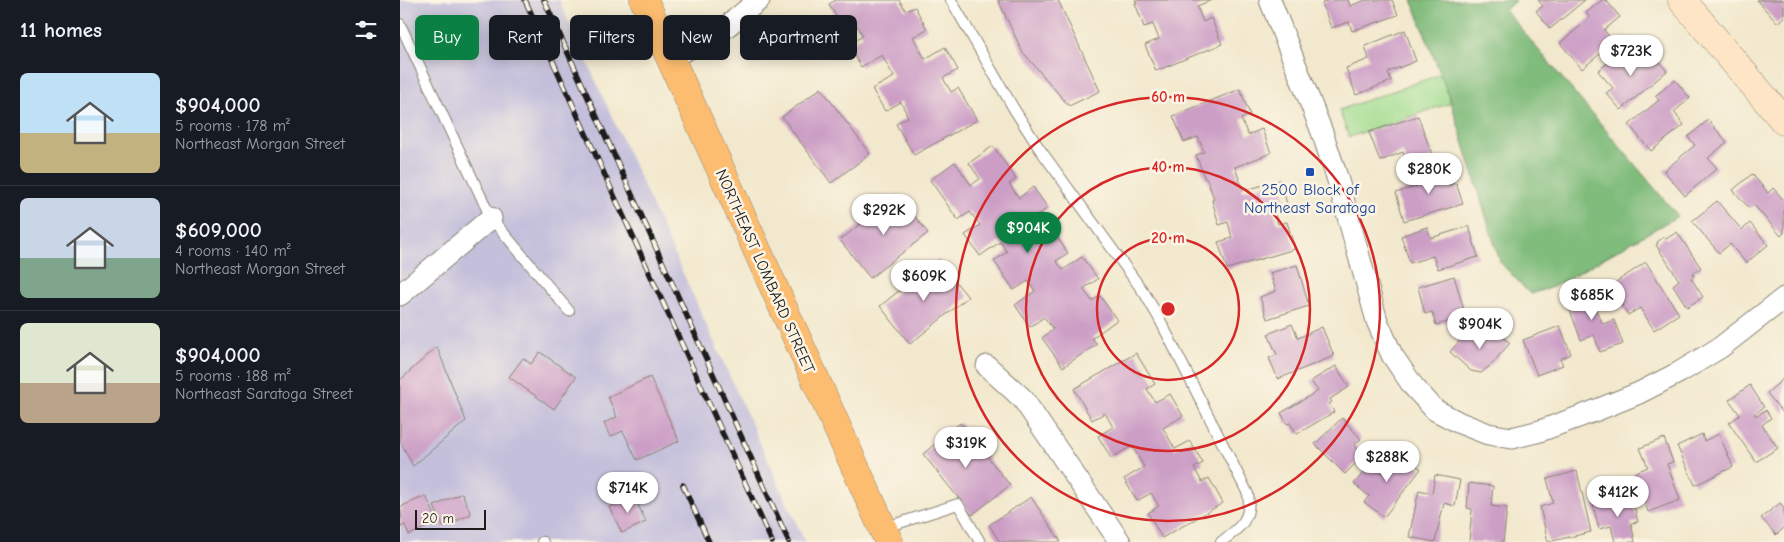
<!DOCTYPE html>
<meta charset="utf-8">
<style>
:root{--surface:#171b24;--page:#242831;--text:#f1f3f6;--muted:#9ea1a6;--line:#363941;--accent:#0b8043}
body{margin:0;font-family:"Comic Neue",sans-serif;background:var(--page);color:var(--text);height:100vh;display:flex;flex-direction:column;font-size:19px;white-space:nowrap}
*{box-sizing:border-box;margin:0}
p{font-size:16px;color:var(--muted)}
.icon{flex:none;width:28px;height:28px;fill:none;stroke:currentColor;stroke-width:2;stroke-linecap:round;stroke-linejoin:round}
.map{position:relative;flex:1;overflow:hidden}
.details{display:flex;flex-direction:column;background:var(--surface);width:400px}
.details>*{flex:none}
.top-card{position:absolute;left:15px;top:15px;width:475px;height:45px;display:flex;gap:10px}
.scale{position:absolute;left:15px;bottom:12px;width:71px;box-sizing:border-box;padding-left:5px;border:2px solid #1c1c1c;border-top:0;font-size:14px;line-height:18px;white-space:nowrap;color:#1c1c1c;-webkit-text-stroke:4px #fcf5e5;paint-order:stroke}
.price{position:absolute;translate:-50% -42px;padding:0 11px;border-radius:18px;background:#fff;color:#222;font-size:16px;line-height:32px;filter:drop-shadow(0 1px 2px #0008)}
.price::after{content:'';position:absolute;left:50%;top:30px;width:15px;height:11px;margin-left:-8px;background:inherit;clip-path:polygon(0 0,100% 0,50% 100%)}
.price.current{background:var(--accent);color:#fff}
ul{padding:0;list-style:none}
li{display:flex;align-items:center;gap:15px;height:125px;padding:0 20px}
li+li{border-top:1px solid var(--line)}
li span{display:grid;place-items:center;flex:none;width:140px;height:100px;border-radius:8px;color:#555}
li>.icon{margin-inline-start:auto}
span .icon{width:60px;height:60px;fill:#fffc;stroke-width:1}
li b{font-size:21px}
h2{display:flex;justify-content:space-between;align-items:center;height:60px;padding:0 20px;font-size:21px}
.pill{padding:0 18px;border-radius:8px;background:var(--surface);box-shadow:0 2px 12px #0003;font-size:18px;line-height:45px}
.pill.current{background:var(--accent);color:#fff}
main{display:flex;flex:1;min-height:0}
.map>svg:first-child{display:block}
</style>
<main>
<section class="details">
<h2>11 homes<svg class="icon" aria-label="filters" viewBox="0 0 24 24"><path d="M4 7h16M4 17h16"/><circle cx="9" cy="7" r="2"/><circle cx="15" cy="17" r="2"/></svg></h2>
<ul>
<li><span style="background:linear-gradient(#bfe0f5 60%,#c2b280 0)"><svg class="icon" aria-label="home" viewBox="0 0 24 24"><path d="M3 11l9-7 9 7M6 9v11h12V9"/></svg></span><div><b>$904,000</b><p>5 rooms · 178 m²</p><p>Northeast Morgan Street</p></div></li>
<li><span style="background:linear-gradient(#c9d6e8 60%,#7fa58c 0)"><svg class="icon" aria-label="home" viewBox="0 0 24 24"><path d="M3 11l9-7 9 7M6 9v11h12V9"/></svg></span><div><b>$609,000</b><p>4 rooms · 140 m²</p><p>Northeast Morgan Street</p></div></li>
<li><span style="background:linear-gradient(#dfe7d0 60%,#b9a48a 0)"><svg class="icon" aria-label="home" viewBox="0 0 24 24"><path d="M3 11l9-7 9 7M6 9v11h12V9"/></svg></span><div><b>$904,000</b><p>5 rooms · 188 m²</p><p>Northeast Saratoga Street</p></div></li>
</ul>
</section>
<div class="map">
<svg width="1384" height="542" viewBox="0 0 1384 542">
<rect width="100%" height="100%" fill="#fcf5e5"/>
<filter id="ink" filterUnits="userSpaceOnUse"><feTurbulence type="fractalNoise" baseFrequency=".02" numOctaves="2"/><feDisplacementMap in="SourceGraphic" scale="10" xChannelSelector="R" yChannelSelector="G"/><feConvolveMatrix kernelMatrix="1 2 1 2 8 2 1 2 1" color-interpolation-filters="sRGB"/></filter>
<filter id="wash" filterUnits="userSpaceOnUse"><feTurbulence type="fractalNoise" baseFrequency=".0096" numOctaves="4" result="noise"/><feDisplacementMap in="SourceGraphic" scale="20" xChannelSelector="R" yChannelSelector="G"/><feGaussianBlur stdDeviation="1.12" result="paint"/><feColorMatrix in="noise" values="0 0 0 0 0 0 0 0 0 0 0 0 0 0 0 0 0 1.4 0 .05"/><feComposite in="paint" operator="in"/></filter>
<g filter="url(#wash)">
<rect width="100%" height="100%" fill="#f2e8cd"/>
<path fill="#c4c0db" d="M0,0H159L405,542H0Z"/>
<path fill="#a1dd91" stroke="#5e7c56" d="M1041,74L1051,103L949,137L939,110Z"/>
<path fill="#80bc7b" stroke="#4e6c4c" d="M1012,0H1116L1105,10L1278,216L1153,287L1130,294L1100,262L1051,102Z"/>
<g id="blocks">
<g fill="#cc9ec6">
<path d="M436,0H499L506,11L515,7L527,29L513,37L525,59L545,47L558,70L543,78L551,92L558,88L577,120L514,155L496,124L508,117L501,102L485,111L472,89L494,77L482,55L461,67L448,45L463,36L455,22L443,29L429,4Z"/>
<path d="M598,0H658L700,91L669,106L622,51Z"/>
<path d="M735,0H812L797,6L803,22L811,18L822,44L756,71L745,45L759,39L753,24L744,27L735,3H737Z"/>
<path d="M929,0H948L950,6L966,0H992L998,15L952,31L949,22L931,28L922,3Z"/>
<path d="M1138,0H1185L1150,29L1136,11L1143,6Z"/>
<path d="M1202,0H1206L1220,17L1204,30L1214,42L1182,69L1160,43L1190,18L1186,13Z"/>
<path d="M1357,0H1384V17L1377,23Z"/>
<path d="M1005,30L1016,61L988,72L991,81L956,95L946,68L969,59L965,46Z"/>
<path d="M1248,48L1267,71L1221,110L1206,93L1213,88L1198,71L1218,54L1228,65Z"/>
<path d="M1275,80L1290,98L1274,112L1284,125L1251,151L1229,125L1259,100L1255,96Z"/>
<path d="M421,88L470,154L431,183L382,117Z"/>
<path d="M840,89L850,115L841,119L848,135L862,129L871,153L835,167L843,191L880,180L887,204L873,209L878,224L887,222L895,249L827,269L818,242L832,238L828,222L819,225L812,200L814,199L807,179H805L796,155L804,152L798,137L784,142L773,116Z"/>
<path d="M1018,116L1033,157L1007,166L1003,152L980,161L969,132Z"/>
<path d="M1308,120L1327,142L1308,158L1317,168L1285,196L1264,171L1295,145L1288,137Z"/>
<path d="M593,146L616,179L609,184L619,198L633,187L648,208L628,222L635,232L647,223L668,253L656,261L663,270L682,257L698,279L683,289L692,301L700,296L717,320L692,338L697,344L663,367L642,338L653,329L644,317L630,327L615,305L635,291L628,281L614,290L594,261L607,252L600,242L580,256L565,235L580,225L570,212L558,220L530,180L555,162L571,185L580,179L569,163Z"/>
<path d="M1042,164L1048,185L1056,183L1063,204L1004,221L996,193L1020,185L1017,172Z"/>
<path d="M1352,174L1368,193L1373,188L1384,200V233L1381,236L1354,205L1349,208L1333,190Z"/>
<path d="M498,195L528,233L470,278L440,240Z"/>
<path d="M1317,201L1342,230L1350,223L1368,245L1346,263L1330,244L1319,253L1292,221Z"/>
<path d="M1069,226L1078,257L1038,269L1033,256L1010,263L1001,236L1027,227L1031,238Z"/>
<path d="M1277,232L1301,268L1293,273L1294,276L1291,278L1303,297L1287,307L1273,285L1279,280L1256,245L1258,244L1257,242L1264,237L1266,239Z"/>
<path d="M538,260L568,297L510,344L480,306Z"/>
<path d="M1246,262L1279,314L1254,330L1240,308L1228,315L1210,286Z"/>
<path d="M897,265L909,306L867,319L860,297L876,291L870,273Z"/>
<path d="M1054,276L1066,317L1036,325L1032,312L1025,314L1018,287Z"/>
<path d="M1184,287L1203,324L1214,320L1223,344L1200,352L1194,335L1181,340L1164,294Z"/>
<path d="M892,324L898,338L922,327L934,356L878,379L869,358L877,355L868,334Z"/>
<path d="M1089,325L1110,343L1092,364L1081,373L1071,371L1050,352L1066,333L1075,341Z"/>
<path d="M1160,326L1171,354L1160,359L1163,365L1137,375L1123,340Z"/>
<path d="M37,347L66,421L13,466L0,441V380Z"/>
<path d="M140,352L176,377L154,409L109,377L123,358L131,364Z"/>
<path d="M736,353L755,384L747,389L755,402L770,394L783,416L763,428L775,449L790,441L803,463L794,468L802,482L809,478L823,503L762,538L748,513L759,506L751,493L737,501L724,479L744,467L732,446L711,458L698,436L713,427L705,413L692,420L674,389Z"/>
<path d="M936,366L949,387L930,399L932,402L929,404L934,412L897,434L890,423L887,424L881,413L918,391L911,381Z"/>
<path d="M250,377L279,441L237,460L223,431L210,437L204,423L217,417L208,397Z"/>
<path d="M1384,378V414L1367,393Z"/>
<path d="M1350,385L1364,407L1354,414L1356,416L1366,410L1371,418L1362,425L1378,448L1356,462L1329,423L1340,415L1329,400Z"/>
<path d="M942,418L961,439L954,445L964,455L945,474L915,444Z"/>
<path d="M560,423L610,485L572,515L523,454Z"/>
<path d="M1302,434L1304,441L1319,434L1333,467L1295,485L1277,446Z"/>
<path d="M1264,438L1273,462L1267,464L1280,500L1248,512L1234,473L1248,467L1240,448Z"/>
<path d="M999,452L1021,469L984,517L964,502L969,496L954,484L971,463L983,473Z"/>
<path d="M1177,471L1191,532L1148,542L1140,507L1153,503L1147,479Z"/>
<path d="M1035,475L1060,480L1055,506L1044,503L1035,542L1009,537L1019,490L1032,493Z"/>
<path d="M1069,483L1093,486L1091,506L1107,508L1103,542H1069L1072,509L1067,508Z"/>
<path d="M62,493L71,514L43,527L34,506Z"/>
<path d="M26,496L38,522L9,535L5,525L1,527L0,524V519L2,518L0,507Z"/>
<path d="M234,496L246,522L222,533L209,507Z"/>
<path d="M1232,496L1238,522L1231,523L1235,542H1215L1211,526L1199,529L1193,505Z"/>
<path d="M631,497L661,542H600L589,525Z"/>
<path d="M1380,503L1384,508V528L1376,535L1361,518Z"/>
</g>
</g>
</g>
<g filter="url(#ink)">
<use href="#blocks" fill-opacity="0" stroke="#878274" stroke-width="1"/>
<g fill="none" stroke-linecap="round" stroke-linejoin="round">
<g stroke="#878274" stroke-width="12">
<g id="lane">
<path d="M551,0L614,109L639,148L745,294L760,320L848,494C852,519 840,528 821,542"/>
<path d="M0,24L91,218L169,311"/>
<path d="M484,528L558,504L580,542"/>
<path d="M142,542H143"/>
</g>
</g>
<g stroke="#878274" stroke-width="23">
<g id="street">
<path d="M870,0L922,132L937,177L977,321L992,355L1013,386L1035,410L1060,423L1088,434L1112,438L1140,431L1192,412L1239,393L1280,372L1321,347L1384,298"/>
<path d="M270,57L314,37L359,0"/>
<path d="M0,295L91,218"/>
<path d="M587,366L623,399L720,542"/>
</g>
</g>
<g stroke="#878274" stroke-width="29">
<path id="secondary" d="M1282,0L1384,121"/>
</g>
<g stroke="#878274" stroke-width="29">
<path id="primary" d="M244,0L489,542"/>
</g>
<use href="#lane" stroke="#fff" stroke-width="10"/>
<use href="#street" stroke="#fff" stroke-width="21"/>
<use href="#secondary" stroke="#fee5c5" stroke-width="28"/>
<use href="#primary" stroke="#fcbd6f" stroke-width="28"/>
<g stroke="#1c1c1c" stroke-width="5.5">
<g id="rail">
<path d="M125,0L372,542"/>
<path d="M144,0L389,542"/>
<path d="M283,485L309,542"/>
</g>
</g>
<use href="#rail" stroke="#fcf5e5" stroke-width="4" stroke-dasharray="11" stroke-linecap="butt"/>
</g>
</g>
<g fill="none" stroke="#d62828" stroke-width="2.5">
<circle cx="768" cy="309" r="71"/>
<circle cx="768" cy="309" r="142"/>
<circle cx="768" cy="309" r="212"/>
</g>
<rect fill="#1a4fb4" stroke="#fcf5e5" stroke-width="2" x="905" y="167" width="10" height="10" rx="2.5"/>
<g text-anchor="middle" stroke-width="5" stroke-linejoin="round" paint-order="stroke">
<g font-size="16" fill="#164399" stroke="#fcf5e5">
<text x="910" y="195">2500 Block of<tspan x="910" dy="18">Northeast Saratoga</tspan></text>
</g>
<g font-size="16" fill="#1c1c1c" stroke="#fcf5e5">
<text transform="translate(366 271) rotate(66)" y="6">NORTHEAST LOMBARD STREET</text>
</g>
</g>
<circle cx="768" cy="309" r="8" fill="#d62828" stroke="#fcf5e5" stroke-width="2.5"/>
<g font-size="15" text-anchor="middle" font-weight="bold" fill="#d62828" stroke="#fcf5e5" stroke-width="5" stroke-linejoin="round" paint-order="stroke">
<text x="768" y="102">60 m</text>
<text x="768" y="172">40 m</text>
<text x="768" y="243">20 m</text>
</g>
</svg>
<div class="scale">20 m</div>
<b class="price" style="left:1231px;top:77px">$723K</b>
<b class="price" style="left:1029px;top:195px">$280K</b>
<b class="price" style="left:484px;top:236px">$292K</b>
<b class="price current" style="left:628px;top:254px">$904K</b>
<b class="price" style="left:524px;top:302px">$609K</b>
<b class="price" style="left:1192px;top:321px">$685K</b>
<b class="price" style="left:1080px;top:350px">$904K</b>
<b class="price" style="left:566px;top:469px">$319K</b>
<b class="price" style="left:987px;top:483px">$288K</b>
<b class="price" style="left:228px;top:514px">$714K</b>
<b class="price" style="left:1218px;top:518px">$412K</b>
<div class="top-card">
<a class="pill current">Buy</a>
<a class="pill">Rent</a>
<a class="pill">Filters</a>
<a class="pill">New</a>
<a class="pill">Apartment</a>
</div>
</div>
</main>
